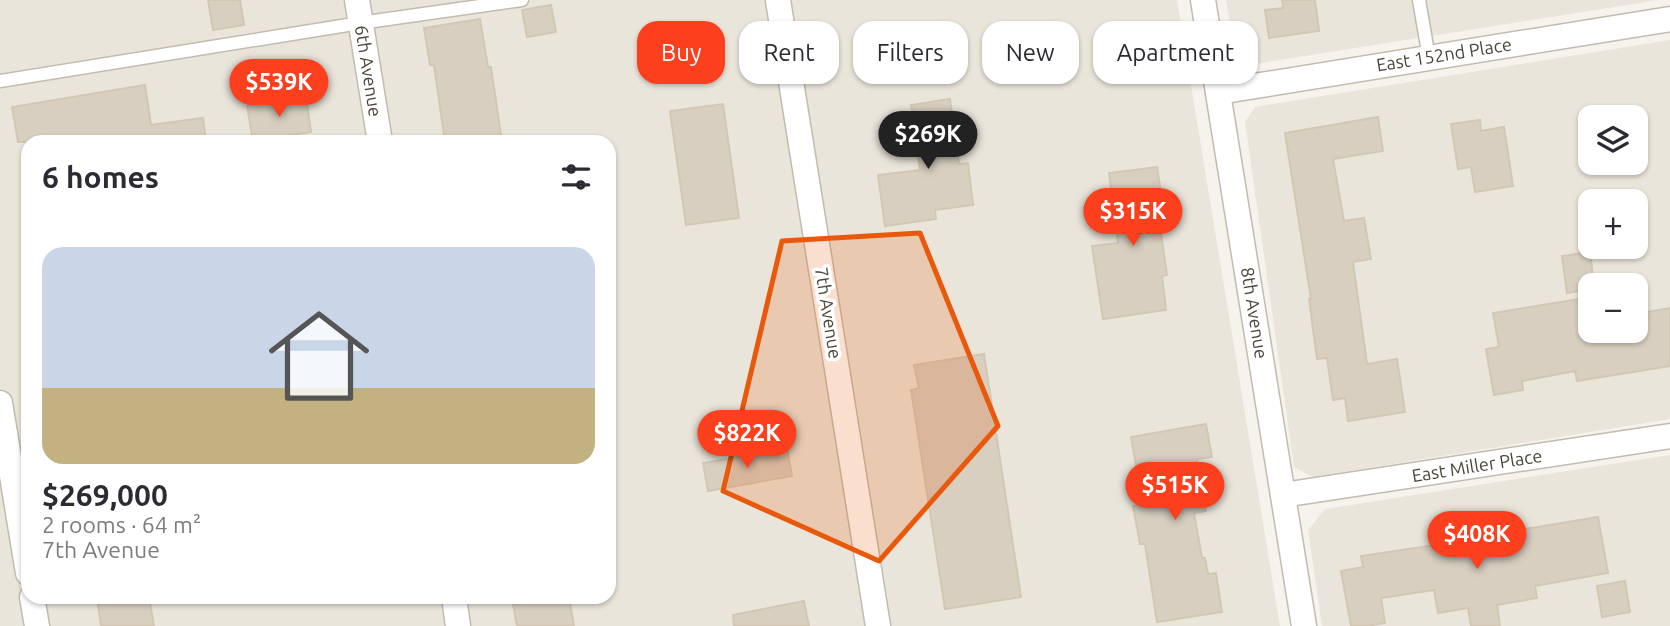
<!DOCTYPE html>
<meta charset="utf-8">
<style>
:root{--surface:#fff;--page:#f7f7f7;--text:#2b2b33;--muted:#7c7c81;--accent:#fc3f1d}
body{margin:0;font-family:Ubuntu,sans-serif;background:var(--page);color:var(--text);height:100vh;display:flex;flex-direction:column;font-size:26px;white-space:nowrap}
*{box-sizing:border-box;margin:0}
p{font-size:23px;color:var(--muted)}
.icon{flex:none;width:38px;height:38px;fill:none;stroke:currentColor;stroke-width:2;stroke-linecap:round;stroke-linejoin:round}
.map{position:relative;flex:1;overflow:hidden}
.drawer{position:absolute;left:21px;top:135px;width:595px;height:469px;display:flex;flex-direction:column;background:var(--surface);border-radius:21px;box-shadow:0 2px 5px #0004}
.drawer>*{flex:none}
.banner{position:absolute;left:637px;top:21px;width:665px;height:63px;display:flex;gap:14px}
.tools{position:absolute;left:1578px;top:105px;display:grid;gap:14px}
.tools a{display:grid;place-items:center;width:70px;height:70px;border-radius:14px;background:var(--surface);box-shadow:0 2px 5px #0004;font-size:35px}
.price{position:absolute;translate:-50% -60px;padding:0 16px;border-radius:24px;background:var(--accent);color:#fff;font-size:23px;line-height:46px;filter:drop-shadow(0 2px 4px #0008)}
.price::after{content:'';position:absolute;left:50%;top:42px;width:21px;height:16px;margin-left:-10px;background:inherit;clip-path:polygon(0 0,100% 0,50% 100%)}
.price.selected{background:#222;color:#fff}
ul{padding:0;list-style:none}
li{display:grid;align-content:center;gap:14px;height:371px;padding:0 21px}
li span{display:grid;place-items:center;height:217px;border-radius:21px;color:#555}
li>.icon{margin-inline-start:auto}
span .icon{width:126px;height:126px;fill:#fffc;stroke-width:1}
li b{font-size:30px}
h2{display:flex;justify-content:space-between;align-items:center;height:84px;padding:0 21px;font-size:30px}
.tag{padding:0 24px;border-radius:21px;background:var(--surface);box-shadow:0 2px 5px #0004;font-size:24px;line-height:63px}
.tag.selected{background:var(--accent);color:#fff}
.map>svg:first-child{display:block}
</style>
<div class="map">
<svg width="1670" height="626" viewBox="0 0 1670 626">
<rect width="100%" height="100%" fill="#f6f3ec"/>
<g fill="#eae5da" fill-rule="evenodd">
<path d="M0,0H1177L1280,626H0ZM28,142H609V597H28Z"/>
<path d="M1226,0H1659L1254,64L1234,51Z"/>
<path d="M1670,40V419L1313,477L1294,467L1245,122L1255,107ZM1591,117H1636V163H1591ZM1591,201H1636V247H1591ZM1591,285H1636V331H1591Z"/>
<path d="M1670,455V626H1322L1308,530L1325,509Z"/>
</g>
<g fill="#d8cfc1" stroke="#d3c7b4" stroke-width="2">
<path d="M208,0H240L244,25L213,30Z"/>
<path d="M1282,0H1315L1319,31L1269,38L1265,10L1283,8Z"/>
<path d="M551,5L556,32L527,37L522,10Z"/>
<path d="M480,19L488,67H491L502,142H445L434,65H430L424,28Z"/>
<path d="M145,85L151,125L203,118L206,142H18L12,107Z"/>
<path d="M306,96L311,132L253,141L247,106Z"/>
<path d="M950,99L959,164L968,163L973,205L935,210L936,219L885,226L878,175L920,170L911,105Z"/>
<path d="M723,104L739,218L686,225L670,111Z"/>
<path d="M1378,117L1383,151L1333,159L1344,221L1364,218L1371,259L1353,262L1367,364L1397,359L1405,412L1348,421L1345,398L1333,400L1327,358L1317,359L1309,299H1311L1285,133Z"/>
<path d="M1480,120L1481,131L1504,127L1513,186L1475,192L1471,167L1458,169L1451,124Z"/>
<path d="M1157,167L1162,199L1156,200L1167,275L1162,276L1166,310L1103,319L1092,246L1118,243L1109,173Z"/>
<path d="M1590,252L1594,285H1591V289L1567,293L1562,256Z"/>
<path d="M1580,299L1585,331H1636V314L1670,308V366L1577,381L1575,371L1522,381L1523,390L1494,395L1486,349L1499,347L1493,313Z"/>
<path d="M984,354L1021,597L945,609L911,390L919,388L914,365Z"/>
<path d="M1206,424L1212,457L1197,459L1206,511L1194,513L1202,558H1205L1208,574L1216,573L1222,612L1157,622L1145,544H1140L1133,506L1143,504L1131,437Z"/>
<path d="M787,449L792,476L708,491L703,463Z"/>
<path d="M1598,517L1608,573L1535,586L1537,598L1497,605L1500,626H1471L1468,608L1438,613L1434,590L1381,598L1385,623L1366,626H1351L1341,571L1363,567L1361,556L1449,543V540L1477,535L1478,537Z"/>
<path d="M1625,581L1630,612L1602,617L1597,586Z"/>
<path d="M97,597H149L154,626H101Z"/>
<path d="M528,597H569L574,626H517L512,599Z"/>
<path d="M804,601L809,626H734L733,615Z"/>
</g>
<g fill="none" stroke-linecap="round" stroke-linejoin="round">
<g stroke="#c2bbae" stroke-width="15">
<g id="lane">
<path d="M1419,0L1429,58"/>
<path d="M0,81L360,23L522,0"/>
</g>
</g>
<g stroke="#c2bbae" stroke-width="27">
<g id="street">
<path d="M357,0L380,142"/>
<path d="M778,0L878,626"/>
<path d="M1203,0L1304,626"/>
<path d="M1218,92L1670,19"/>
<path d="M0,403L28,573"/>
<path d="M1283,495L1670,436"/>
<path d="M32,597L37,626"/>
<path d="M454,597L458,626"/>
</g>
</g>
<use href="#lane" stroke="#fff" stroke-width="12"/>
<use href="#street" stroke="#fff" stroke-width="24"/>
</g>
<path fill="#e8590c" fill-opacity="0.2" stroke="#e8590c" stroke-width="5" stroke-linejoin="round" d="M920,233L998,426L879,561L723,491L782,241Z"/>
<g text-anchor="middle" stroke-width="7" stroke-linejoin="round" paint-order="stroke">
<g font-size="18" fill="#4b4439" stroke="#fff">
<text transform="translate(1444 55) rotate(-9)" y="6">East 152nd Place</text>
<text transform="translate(368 71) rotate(81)" y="6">6th Avenue</text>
<text transform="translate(828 313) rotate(81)" y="6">7th Avenue</text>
<text transform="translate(1254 313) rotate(81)" y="6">8th Avenue</text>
<text transform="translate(1477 466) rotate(-9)" y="6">East Miller Place</text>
</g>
</g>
</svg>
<div class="tools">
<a><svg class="icon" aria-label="layers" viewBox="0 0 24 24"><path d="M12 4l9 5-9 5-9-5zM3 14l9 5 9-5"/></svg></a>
<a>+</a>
<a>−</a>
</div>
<b class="price" style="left:279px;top:119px">$539K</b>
<b class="price selected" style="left:928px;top:171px">$269K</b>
<b class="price" style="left:1133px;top:248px">$315K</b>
<b class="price" style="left:747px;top:470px">$822K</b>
<b class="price" style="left:1175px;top:522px">$515K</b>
<b class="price" style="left:1477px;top:571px">$408K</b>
<div class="banner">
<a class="tag selected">Buy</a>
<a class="tag">Rent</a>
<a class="tag">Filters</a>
<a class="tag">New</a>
<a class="tag">Apartment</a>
</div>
<section class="drawer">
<h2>6 homes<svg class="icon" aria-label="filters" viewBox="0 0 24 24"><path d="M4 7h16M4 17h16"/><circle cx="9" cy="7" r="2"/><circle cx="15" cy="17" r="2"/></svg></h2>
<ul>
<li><span style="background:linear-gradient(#c9d6e8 65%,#c2b280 0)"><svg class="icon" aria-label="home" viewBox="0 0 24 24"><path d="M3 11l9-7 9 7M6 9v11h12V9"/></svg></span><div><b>$269,000</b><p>2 rooms · 64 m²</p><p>7th Avenue</p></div></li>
</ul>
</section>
</div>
